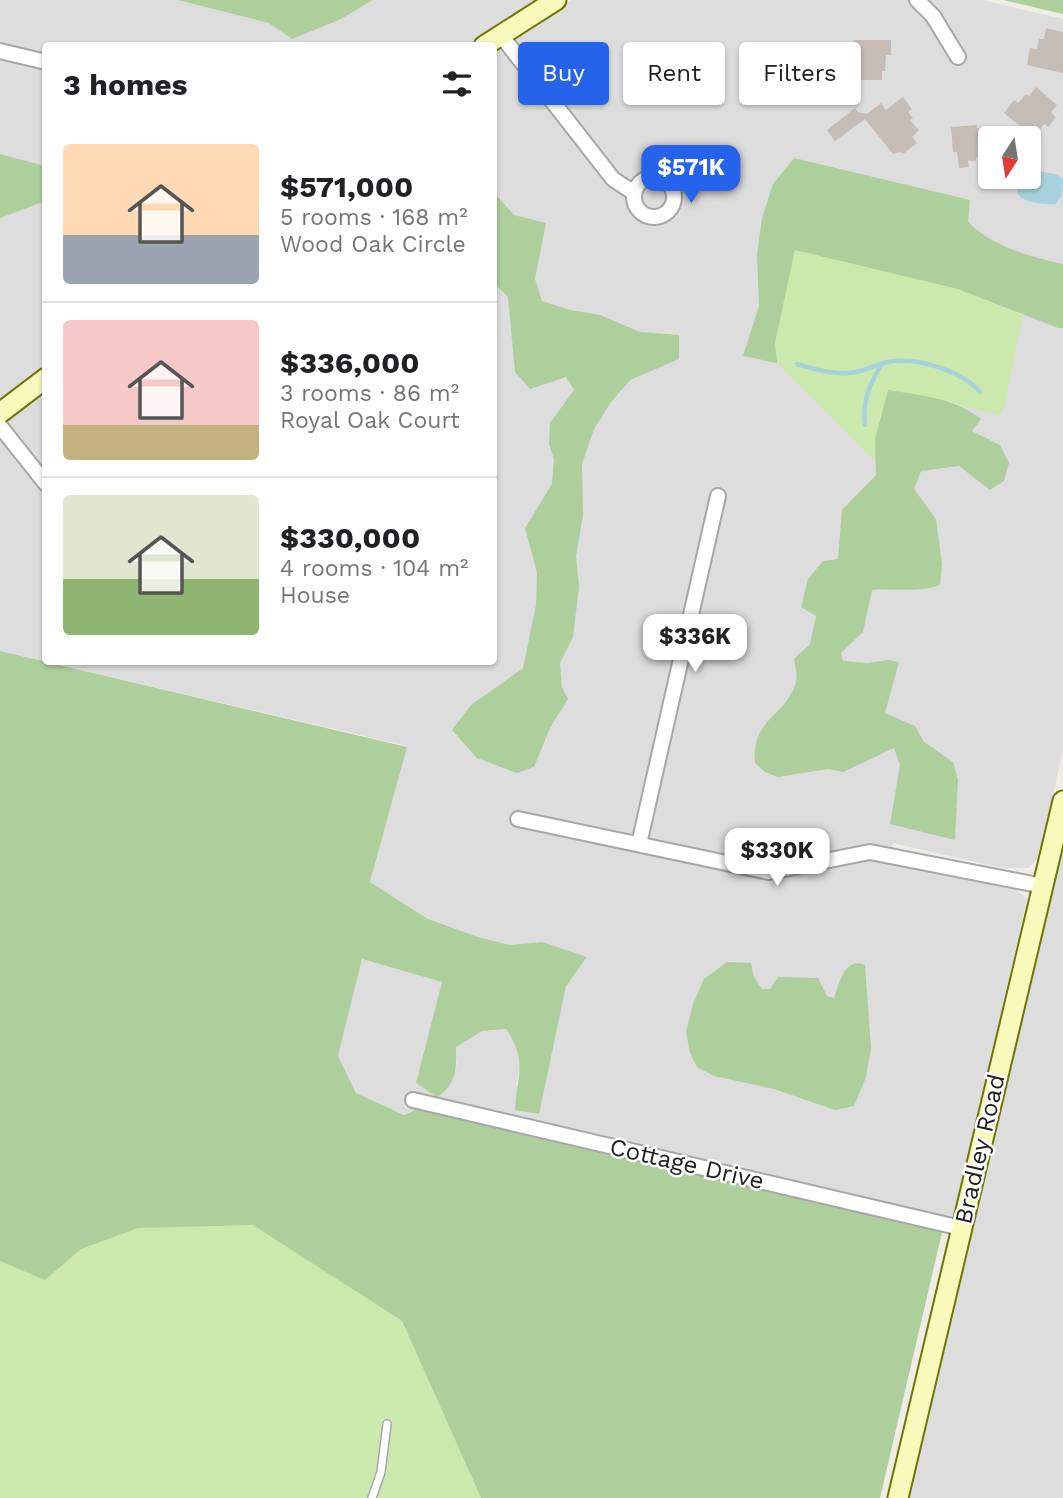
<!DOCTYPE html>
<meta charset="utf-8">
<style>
:root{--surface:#fff;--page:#f6f6f6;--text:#202124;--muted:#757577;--line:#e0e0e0;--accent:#2563eb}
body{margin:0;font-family:"Work Sans",sans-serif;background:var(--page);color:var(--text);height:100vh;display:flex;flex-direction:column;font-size:26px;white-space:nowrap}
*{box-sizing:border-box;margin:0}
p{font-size:23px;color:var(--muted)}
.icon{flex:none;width:38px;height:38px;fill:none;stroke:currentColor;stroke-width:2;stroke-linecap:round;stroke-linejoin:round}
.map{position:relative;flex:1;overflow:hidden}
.panel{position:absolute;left:42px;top:42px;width:455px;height:623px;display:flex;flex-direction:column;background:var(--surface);border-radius:7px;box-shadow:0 2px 5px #0004}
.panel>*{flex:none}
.guide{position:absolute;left:518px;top:42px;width:439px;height:63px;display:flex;gap:14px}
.needle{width:46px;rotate:192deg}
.buttons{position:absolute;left:978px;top:126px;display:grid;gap:14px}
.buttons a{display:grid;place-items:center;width:63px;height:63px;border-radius:7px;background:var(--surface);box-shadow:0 2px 5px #0004;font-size:35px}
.price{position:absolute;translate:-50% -60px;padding:0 16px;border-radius:14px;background:#fff;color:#222;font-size:23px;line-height:46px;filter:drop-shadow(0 2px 4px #0008)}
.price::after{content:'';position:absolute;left:50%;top:42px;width:21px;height:16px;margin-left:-10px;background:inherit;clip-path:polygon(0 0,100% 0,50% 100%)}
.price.on{background:var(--accent);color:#fff}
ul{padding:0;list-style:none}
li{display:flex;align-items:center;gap:21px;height:175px;padding:0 21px}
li+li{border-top:2px solid var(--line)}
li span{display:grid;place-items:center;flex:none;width:196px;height:140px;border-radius:7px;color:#555}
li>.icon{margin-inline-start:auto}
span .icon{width:84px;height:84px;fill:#fffc;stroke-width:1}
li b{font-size:30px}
h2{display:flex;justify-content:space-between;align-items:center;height:84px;padding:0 21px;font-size:30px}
.chip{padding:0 24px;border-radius:7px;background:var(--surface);box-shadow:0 2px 5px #0004;font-size:24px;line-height:63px}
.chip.on{background:var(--accent);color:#fff}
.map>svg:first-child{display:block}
</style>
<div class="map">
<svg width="1063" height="1498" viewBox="0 0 1063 1498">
<rect width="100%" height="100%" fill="#f0ede6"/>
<g fill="#dedddd" fill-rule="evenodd">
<path d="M0,0H543L473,45L46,46L45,370L0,405Z"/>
<path d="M573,0H982L1063,19V750L1039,857L1029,868H1002L893,843L889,860L1011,885L1027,899L954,1219L423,1106L404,1115L356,1093L338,1056L362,959L442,982L457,1068L456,1047L482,1031L506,1029L518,1046L520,1067L516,1086L538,1114L566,986L542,942L510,945L478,937L428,919L370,882L407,746L0,651V420L45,386L46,662H494V48L544,15ZM990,138H1029V177H990Z"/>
<path d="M1063,801V1498H898Z"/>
</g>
<g fill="#cce9ad">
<path d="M795,250L958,289L1023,315L1005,404L1000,416L940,399L875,439L876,457L873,459L777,363L775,343Z"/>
<path d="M0,985L230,1209L402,1321L481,1498H0Z"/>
</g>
<g fill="#accf9c">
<path d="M178,0H373L339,20L292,39L269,23Z"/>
<path d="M1003,0H1063V14Z"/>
<path d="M0,154L45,166V204L40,203L0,218Z"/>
<path d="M794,158L970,200L968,222C991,246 1031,257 1063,264V328H1058L958,289L795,250L775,343L777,363L743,356L759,306L757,254L762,218L773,184Z"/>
<path d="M495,194L514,215L546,223L535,279L542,301L570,310L600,315L640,332L679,335V359L630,380L611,402L594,429L582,464L583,515L576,556L579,587L573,637L560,663L562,688L568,699L550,728L534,767L517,773L477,758L452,730L471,705L523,668L536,605L537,573L525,528L552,484L554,459L549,444L550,423L574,390L566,377L530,389L515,372L508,297L494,283V195Z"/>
<path d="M888,390C923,396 952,397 981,419L972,431L1000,445L1009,463L1004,481L990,490L959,466L921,471L914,489L936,519L942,564L940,585C919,593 894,588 872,590L863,632L841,653L843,661L867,663L888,660L899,662L885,713L915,726L924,742L953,762L958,780L955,840L890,824L900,765L894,748L843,772L828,769L778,777L765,772L755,763C751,718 787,716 796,682C798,675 795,666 794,659L810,644L816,616L801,607L808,579L823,561L838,559L842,510L876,475L875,439Z"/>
<path d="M0,651L407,747L370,882L428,919L478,937L510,945L542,942L587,957L566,986L539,1114L515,1110C517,1074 528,1061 506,1029L482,1031L456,1047C457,1067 456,1086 437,1097L416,1083L442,982L362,959L338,1056L356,1093L404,1115L428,1104L944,1224L880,1498H481L402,1321L253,1225L138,1228L81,1249L45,1280L0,1261Z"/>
<path d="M727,962L751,963L754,977L762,989H770L778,977L818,978L827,996L834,998C840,982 844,957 865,965L871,1048L866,1077L854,1106L835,1110L774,1089L714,1076L697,1067L690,1053L686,1032L693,1004L704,979Z"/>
</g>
<path fill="#a7d2dd" d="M1029,169L1055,174L1063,179L1062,195L1056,204C1048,205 1022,203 1018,194C1016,189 1018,182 1020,177H1029Z"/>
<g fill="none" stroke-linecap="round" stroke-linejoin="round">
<g stroke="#a7d2dd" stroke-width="4.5">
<path d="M797,364C811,368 826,373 840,373C862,375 874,363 894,361C920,358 963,372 980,392"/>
<path d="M865,425C862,401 869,385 882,364"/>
</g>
</g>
<g fill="#c5bcb6">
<path d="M1046,28L1063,32V73L1027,65L1030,48L1037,49L1039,39H1044Z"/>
<path d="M853,40H891V55H886L885,71H882V80H861L860,68L853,67Z"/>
<path d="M1036,87L1057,105L1051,112L1056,117L1048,127L1044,124L1034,137L1004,113L1014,100L1018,103L1026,94L1029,96Z"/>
<path d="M903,97L912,109L908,112L913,118L910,120L919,130L912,137L917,143L903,154L901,152L893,154L865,119L835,141L827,130L855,108L858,112L867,114L881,103L886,110Z"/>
<path d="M977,125V128L986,127L987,156L976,157V161H968L969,167L959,168L957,152H953L951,127Z"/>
</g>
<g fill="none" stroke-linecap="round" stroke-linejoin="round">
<g stroke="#a7a7a7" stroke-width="10">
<path id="lane" d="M372,1498L381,1472L387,1424"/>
</g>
<g stroke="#a7a7a7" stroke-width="18">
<g id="street">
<path d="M917,0L933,16L958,57"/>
<path d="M500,34L613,179L634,193"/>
<path d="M0,51L46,62"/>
<circle cx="654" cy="197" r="20"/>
<path d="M0,426L46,484"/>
<path d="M518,819L769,872L870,852L1043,886"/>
<path d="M639,844L718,496"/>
<path d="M413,1100L961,1228"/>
</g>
</g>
<g stroke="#6e7706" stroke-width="23">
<g id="secondary">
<path d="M484,46L556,0"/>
<path d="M0,413L46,378"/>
<path d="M898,1498L1063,801"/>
</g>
</g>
<use href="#lane" stroke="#fff" stroke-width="7"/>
<use href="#street" stroke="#fff" stroke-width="14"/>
<use href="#secondary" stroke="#f8f9bb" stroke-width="19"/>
</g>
<g text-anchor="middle" stroke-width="5" stroke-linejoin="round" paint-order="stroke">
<g font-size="24" fill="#202020" stroke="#fff">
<text transform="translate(980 1149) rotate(-77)" y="8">Bradley Road</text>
<text transform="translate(687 1164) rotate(13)" y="8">Cottage Drive</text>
</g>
</g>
</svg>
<div class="buttons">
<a><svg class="needle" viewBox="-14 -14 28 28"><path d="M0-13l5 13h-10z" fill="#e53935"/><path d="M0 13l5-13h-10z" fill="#757577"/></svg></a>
</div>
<b class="price on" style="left:691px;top:205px">$571K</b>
<b class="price" style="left:695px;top:674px">$336K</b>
<b class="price" style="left:777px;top:888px">$330K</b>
<div class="guide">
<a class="chip on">Buy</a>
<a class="chip">Rent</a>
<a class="chip">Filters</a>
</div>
<section class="panel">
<h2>3 homes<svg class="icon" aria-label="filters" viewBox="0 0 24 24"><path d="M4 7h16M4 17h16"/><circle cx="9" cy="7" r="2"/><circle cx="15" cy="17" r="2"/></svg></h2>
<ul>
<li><span style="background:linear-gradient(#ffd9b3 65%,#9aa5b1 0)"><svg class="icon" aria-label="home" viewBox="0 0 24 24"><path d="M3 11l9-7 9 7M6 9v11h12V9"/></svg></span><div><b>$571,000</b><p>5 rooms · 168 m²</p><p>Wood Oak Circle</p></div></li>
<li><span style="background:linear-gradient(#f6c9c9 75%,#c2b280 0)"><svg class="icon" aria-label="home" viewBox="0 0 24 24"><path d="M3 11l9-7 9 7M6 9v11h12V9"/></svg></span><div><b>$336,000</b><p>3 rooms · 86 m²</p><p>Royal Oak Court</p></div></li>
<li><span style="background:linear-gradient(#dfe7d0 60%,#8fb573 0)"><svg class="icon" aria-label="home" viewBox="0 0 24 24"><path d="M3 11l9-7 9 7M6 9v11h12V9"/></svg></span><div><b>$330,000</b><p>4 rooms · 104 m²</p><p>House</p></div></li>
</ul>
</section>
</div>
